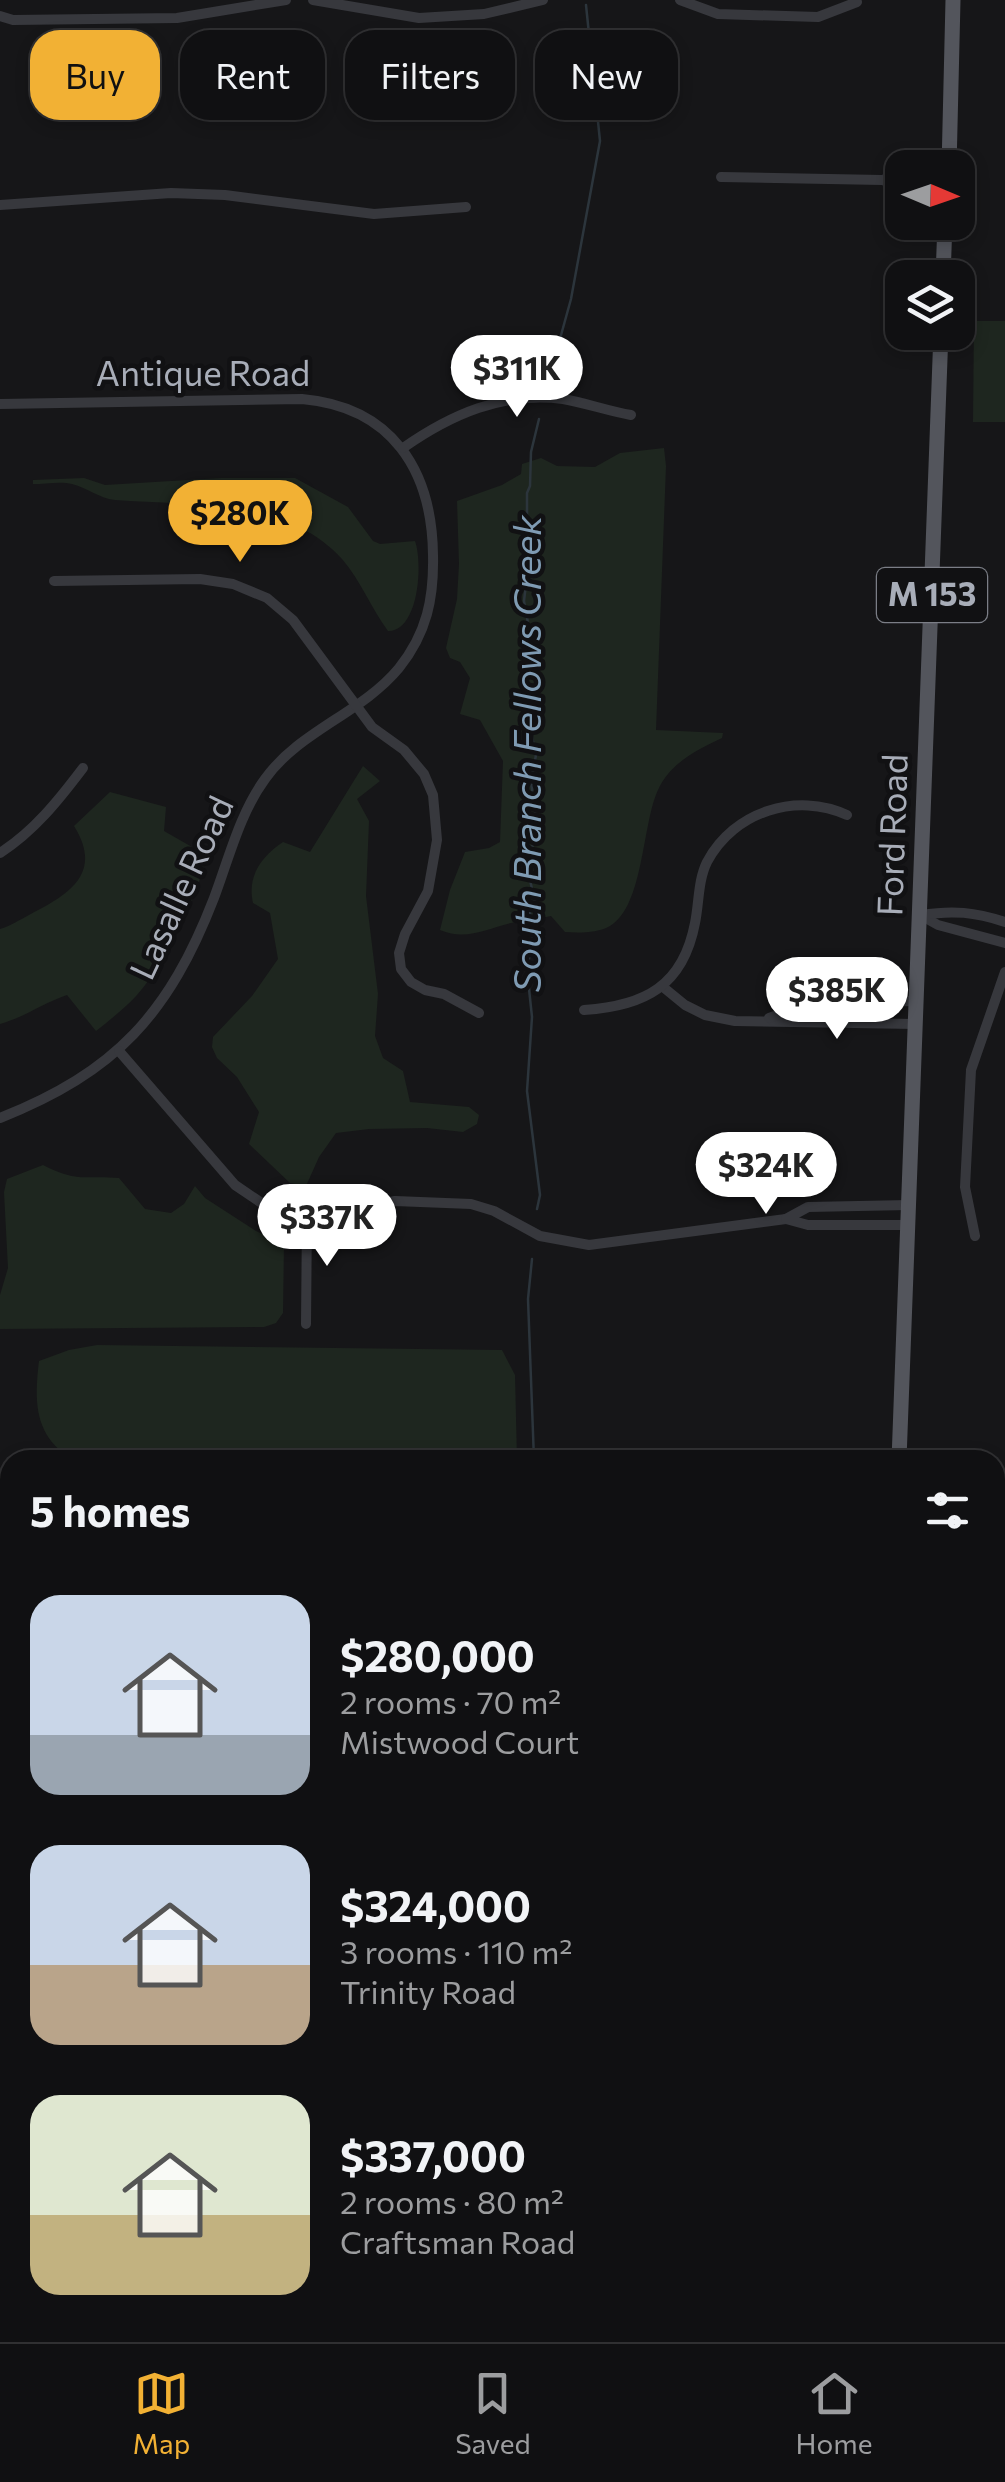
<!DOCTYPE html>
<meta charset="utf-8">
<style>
:root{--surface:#101012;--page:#19191b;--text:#f1f3f6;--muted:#9c9d9f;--line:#303032;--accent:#f2b134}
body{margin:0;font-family:Commissioner,sans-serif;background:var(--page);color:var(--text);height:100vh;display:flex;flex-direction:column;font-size:38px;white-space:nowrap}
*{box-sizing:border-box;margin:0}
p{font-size:32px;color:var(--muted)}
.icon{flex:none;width:55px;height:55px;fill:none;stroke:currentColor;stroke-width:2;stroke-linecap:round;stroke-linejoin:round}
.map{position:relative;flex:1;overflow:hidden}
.sheet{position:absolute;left:0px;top:1450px;width:1005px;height:892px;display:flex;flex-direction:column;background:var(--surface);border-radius:30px 30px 0 0;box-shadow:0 5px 15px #0003,0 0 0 2px var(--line)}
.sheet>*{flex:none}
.hud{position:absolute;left:30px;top:30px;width:945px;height:90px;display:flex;gap:20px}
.needle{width:65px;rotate:92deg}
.fabs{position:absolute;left:885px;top:150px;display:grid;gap:20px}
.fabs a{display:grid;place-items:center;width:90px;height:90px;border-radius:20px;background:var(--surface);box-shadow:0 5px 15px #0003,0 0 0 2px var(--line);font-size:50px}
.price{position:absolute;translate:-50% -85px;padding:0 22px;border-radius:35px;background:#fff;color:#222;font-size:32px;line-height:65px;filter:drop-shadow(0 2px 5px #0008)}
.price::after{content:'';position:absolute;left:50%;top:60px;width:30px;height:22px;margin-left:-15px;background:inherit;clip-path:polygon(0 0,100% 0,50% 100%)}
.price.current{background:var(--accent);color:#111}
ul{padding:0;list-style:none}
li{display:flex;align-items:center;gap:30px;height:250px;padding:0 30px}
li span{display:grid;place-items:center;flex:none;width:280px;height:200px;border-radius:30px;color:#555}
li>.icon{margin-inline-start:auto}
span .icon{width:120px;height:120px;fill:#fffc;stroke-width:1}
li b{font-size:42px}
h2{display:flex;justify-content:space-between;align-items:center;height:120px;padding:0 30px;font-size:42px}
.pill{padding:0 35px;border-radius:30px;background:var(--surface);box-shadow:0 5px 15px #0003,0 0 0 2px var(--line);font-size:35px;line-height:90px}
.pill.current{background:var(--accent);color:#111}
.tabs{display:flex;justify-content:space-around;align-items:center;height:140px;border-top:2px solid var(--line);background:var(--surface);font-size:28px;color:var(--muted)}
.tabs a{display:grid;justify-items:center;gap:5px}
.tabs .current{color:var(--accent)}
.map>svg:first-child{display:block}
</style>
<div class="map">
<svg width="1005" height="2342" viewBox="0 0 1005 2342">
<rect width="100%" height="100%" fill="#161618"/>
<g fill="#1e261f">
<path d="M974,321H1005V422H973Z"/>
<path d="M664,448L666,466L656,730L723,733L722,738C697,750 670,763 658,790C642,824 644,906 610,926C598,933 579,933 565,932L551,916C538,919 524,920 511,923C486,929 466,941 440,930L450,890L465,852L489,848L500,842L503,761L480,720L460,714L470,678L460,662L450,658L446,648L457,599L459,564L457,501L502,485L521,474L522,464L541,458L557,466L595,467L620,453Z"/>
<path d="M84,478L105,485L221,478H295L348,507L373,541L380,544L415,541C423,563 419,631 388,631C371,608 361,581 342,559C287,497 189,506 115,500C98,498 88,488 72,484C61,481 45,484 33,484V480Z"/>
<path d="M363,766L380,781L357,799L369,821L366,896L378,994L375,1036L383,1058L403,1071L410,1102L469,1107L479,1115L477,1124L463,1132L427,1128L369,1129L336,1133L319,1157L306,1186L290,1183L249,1144L259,1112L237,1077L217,1058L212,1047L213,1037L252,996L278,959L270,913L253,903C247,876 261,857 283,842L310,852Z"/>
<path d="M110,792L166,807L164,831L206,855C200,893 163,967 137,995C126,1007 110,1020 96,1031L67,995C43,1003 25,1017 0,1024V929C11,926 19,920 29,915C68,895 104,874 74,826Z"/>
<path d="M43,1165C78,1183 84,1175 119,1178L145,1209L171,1213L184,1204L195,1186L205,1198L256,1231L284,1244L283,1313L276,1323L264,1327L0,1329V1295L8,1268L4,1192L7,1179Z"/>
<path d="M97,1345L502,1350L515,1375L517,1460H73C34,1436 34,1402 39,1361L69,1350Z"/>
<rect x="270" y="2332" width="443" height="10"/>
</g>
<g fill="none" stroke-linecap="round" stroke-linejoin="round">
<g stroke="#2c353c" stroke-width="2.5">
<path d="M550,375L571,299L600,141L586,5"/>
<path d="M537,1209L540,1195L527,1091L532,1017L527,970L532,941L530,912L535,902L530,880L535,812L531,781L536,755L524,700V646L528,623L524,601L527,575V493L530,486L531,452L539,419"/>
<path d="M532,1259L528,1299L534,1460"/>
<path d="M995,1764L1005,1699"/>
<path d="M979,2342L980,2332"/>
</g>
<g stroke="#37383d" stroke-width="10">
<path d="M313,0L419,18L484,14L543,0"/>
<path d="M680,0L718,14L818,17L857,2"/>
<path d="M0,16L13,20L177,18L286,0"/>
<path d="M902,174L882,180L902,186"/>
<path d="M721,177L882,180"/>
<path d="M0,205L171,193L225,195L374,214L466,207"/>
<path d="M0,404L302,399C392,407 432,470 433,555C434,598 427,633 399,668C362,713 299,731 265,779C240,813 229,858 214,898C169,1014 116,1072 0,1118"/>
<path d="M403,448C450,415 503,391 563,399C586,403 608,411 631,415"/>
<path d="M54,581L200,579L233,584L267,598L293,620L372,727L404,750L424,774L433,795L437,840L428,891L405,934L399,953L401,969L411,982L425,990L444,994L479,1013"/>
<path d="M0,853C34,831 58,801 83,768"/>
<path d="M920,915L938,925L1005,943"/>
<path d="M921,915C953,910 975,912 1005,922"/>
<path d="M663,987L685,1005L705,1015L735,1021L915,1024"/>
<path d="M584,1010C645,1006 683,986 695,923C699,904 698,880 707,862C734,811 797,792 847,815"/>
<path d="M769,1018L811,1003L916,1001"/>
<path d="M119,1051L235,1185L266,1206L296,1214L319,1215L395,1201L471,1204L494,1211L540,1236L589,1245L786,1219"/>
<path d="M908,1225H808L786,1219L808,1207L909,1205"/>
<path d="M975,1236L965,1187L971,1070L1005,972"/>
<path d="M306,1324L307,1215"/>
<path d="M1,1943L2,2012L10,2047"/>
<path d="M30,2336L185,2335"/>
</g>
<g stroke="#45474d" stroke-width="14">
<path d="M995,1942H1005"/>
<path d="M0,1943H10"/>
</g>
<g stroke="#53555c" stroke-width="15">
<path d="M949,168L953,0"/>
<path d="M943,278L945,222"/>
<path d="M899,1460L941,332"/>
<path d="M896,2332L897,2342"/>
</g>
</g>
<g text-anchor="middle" stroke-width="9" stroke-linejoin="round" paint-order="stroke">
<rect fill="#111113" stroke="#7b7e86" stroke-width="2.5" x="877" y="568" width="110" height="54" rx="8"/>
<g font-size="32" font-weight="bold" fill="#a8adb8">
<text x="932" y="606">M 153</text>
</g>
<g font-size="35" fill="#a8adb8" stroke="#111113">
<text x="203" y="386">Antique Road</text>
<text transform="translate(893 835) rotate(-88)" y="12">Ford Road</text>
<text transform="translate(182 888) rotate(-65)" y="12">Lasalle Road</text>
</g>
<g font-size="38" font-style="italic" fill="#7f9bb3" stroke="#111113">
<text transform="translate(528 754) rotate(-90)" y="13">South Branch Fellows Creek</text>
</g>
</g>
</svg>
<div class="fabs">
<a><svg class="needle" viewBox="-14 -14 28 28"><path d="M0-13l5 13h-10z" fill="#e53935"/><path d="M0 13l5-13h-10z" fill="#9c9d9f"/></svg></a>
<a><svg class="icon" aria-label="layers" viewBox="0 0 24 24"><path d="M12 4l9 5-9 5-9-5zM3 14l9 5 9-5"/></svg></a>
</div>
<b class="price" style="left:517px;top:420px">$311K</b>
<b class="price current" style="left:240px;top:565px">$280K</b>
<b class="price" style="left:837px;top:1042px">$385K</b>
<b class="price" style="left:766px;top:1217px">$324K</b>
<b class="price" style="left:327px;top:1269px">$337K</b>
<div class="hud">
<a class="pill current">Buy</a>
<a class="pill">Rent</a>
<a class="pill">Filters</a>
<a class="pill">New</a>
</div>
<section class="sheet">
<h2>5 homes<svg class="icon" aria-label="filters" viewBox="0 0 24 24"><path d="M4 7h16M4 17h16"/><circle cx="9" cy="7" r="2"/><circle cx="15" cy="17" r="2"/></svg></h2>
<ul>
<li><span style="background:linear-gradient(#c9d6e8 70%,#9aa5b1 0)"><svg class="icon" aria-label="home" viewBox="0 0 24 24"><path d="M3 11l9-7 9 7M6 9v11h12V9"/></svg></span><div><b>$280,000</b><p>2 rooms · 70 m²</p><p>Mistwood Court</p></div></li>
<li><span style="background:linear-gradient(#c9d6e8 60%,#b9a48a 0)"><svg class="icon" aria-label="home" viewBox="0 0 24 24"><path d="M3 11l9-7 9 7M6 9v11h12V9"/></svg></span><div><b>$324,000</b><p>3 rooms · 110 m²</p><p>Trinity Road</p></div></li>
<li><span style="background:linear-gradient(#dfe7d0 60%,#c2b280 0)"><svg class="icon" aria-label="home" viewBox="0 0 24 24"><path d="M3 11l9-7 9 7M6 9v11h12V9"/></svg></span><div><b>$337,000</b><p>2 rooms · 80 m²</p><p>Craftsman Road</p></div></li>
</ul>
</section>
</div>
<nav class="tabs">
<a class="current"><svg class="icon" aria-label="map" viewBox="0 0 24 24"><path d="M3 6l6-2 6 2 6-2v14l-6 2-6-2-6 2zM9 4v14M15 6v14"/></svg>Map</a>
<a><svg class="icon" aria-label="saved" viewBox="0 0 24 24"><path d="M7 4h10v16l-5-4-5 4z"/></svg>Saved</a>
<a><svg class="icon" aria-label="home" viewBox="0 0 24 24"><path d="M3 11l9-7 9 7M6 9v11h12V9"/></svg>Home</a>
</nav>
